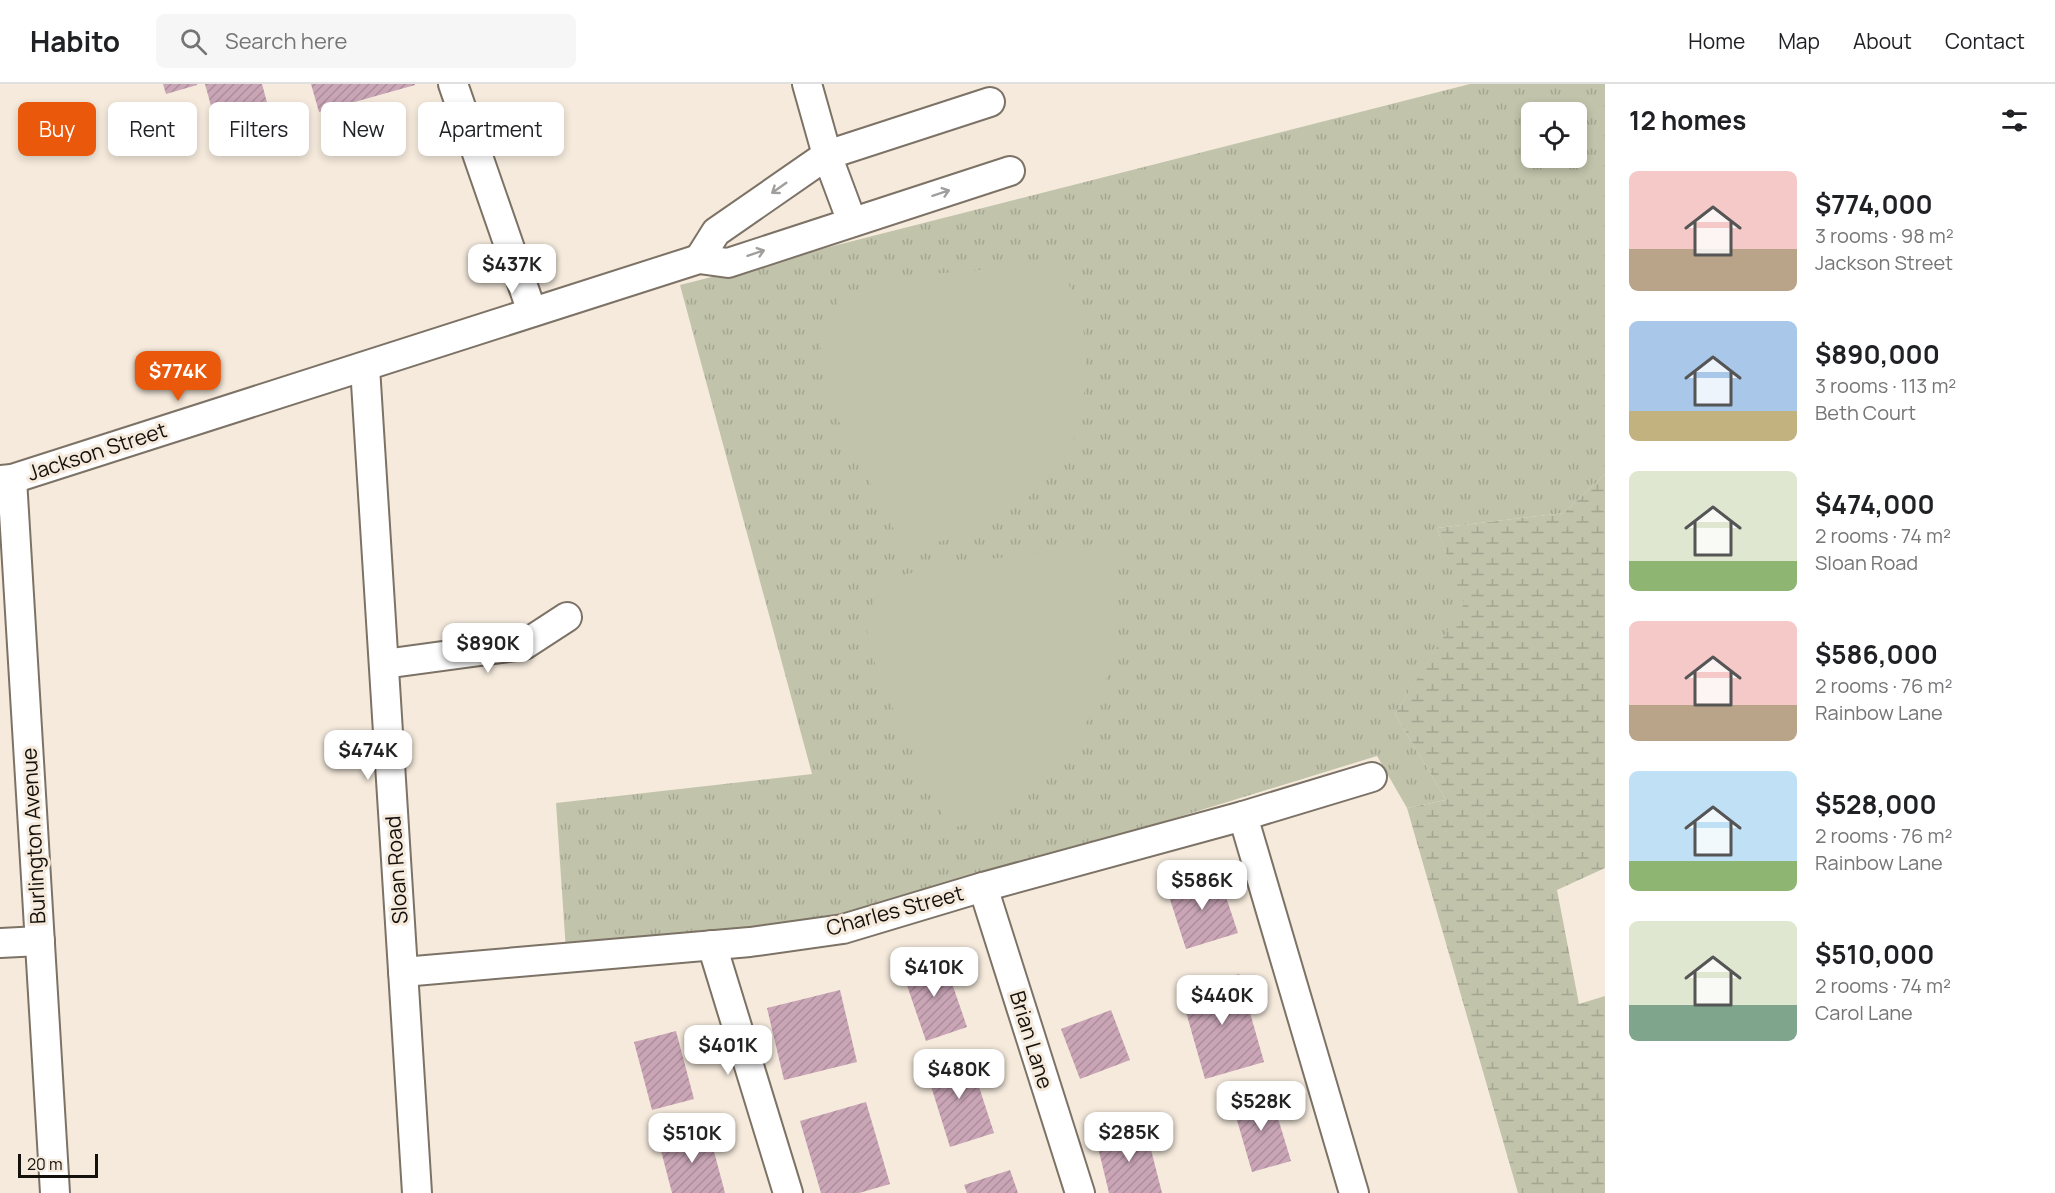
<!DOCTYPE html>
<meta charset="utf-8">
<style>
:root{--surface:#fff;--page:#f6f6f6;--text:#202124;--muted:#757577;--line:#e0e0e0;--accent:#ea580c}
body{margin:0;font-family:Manrope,sans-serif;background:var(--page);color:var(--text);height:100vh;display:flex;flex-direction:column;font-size:22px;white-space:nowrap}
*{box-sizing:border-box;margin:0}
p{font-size:20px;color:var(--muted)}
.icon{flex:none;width:33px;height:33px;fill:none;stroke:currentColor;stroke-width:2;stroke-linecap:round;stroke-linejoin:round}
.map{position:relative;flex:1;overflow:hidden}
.panel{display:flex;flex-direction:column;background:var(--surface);width:450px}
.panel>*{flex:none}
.top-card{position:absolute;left:18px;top:18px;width:570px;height:54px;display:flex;gap:12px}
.controls{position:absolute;left:1521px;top:18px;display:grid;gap:12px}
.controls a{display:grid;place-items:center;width:66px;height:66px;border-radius:9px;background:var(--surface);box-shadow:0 3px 9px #0003;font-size:30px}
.scale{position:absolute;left:18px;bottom:15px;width:80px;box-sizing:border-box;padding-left:6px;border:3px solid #14100b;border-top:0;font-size:16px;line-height:21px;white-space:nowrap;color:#14100b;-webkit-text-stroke:4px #f5eadc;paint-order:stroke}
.price{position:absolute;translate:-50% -51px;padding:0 14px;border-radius:12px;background:#fff;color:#222;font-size:20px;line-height:39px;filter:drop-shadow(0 2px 3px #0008)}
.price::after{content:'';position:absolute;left:50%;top:36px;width:18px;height:14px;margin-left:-9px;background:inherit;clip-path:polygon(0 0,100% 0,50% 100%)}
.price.active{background:var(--accent);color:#fff}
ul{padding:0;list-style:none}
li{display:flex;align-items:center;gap:18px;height:150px;padding:0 24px}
li span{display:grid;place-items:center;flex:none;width:168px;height:120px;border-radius:9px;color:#555}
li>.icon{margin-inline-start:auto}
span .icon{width:72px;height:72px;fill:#fffc;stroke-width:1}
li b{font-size:26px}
h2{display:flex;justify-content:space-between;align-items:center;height:72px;padding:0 24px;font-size:26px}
.chip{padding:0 21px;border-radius:9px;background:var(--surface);box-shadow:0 3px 9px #0003;font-size:21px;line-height:54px}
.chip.active{background:var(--accent);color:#fff}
header{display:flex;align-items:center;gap:36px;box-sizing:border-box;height:84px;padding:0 30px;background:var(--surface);border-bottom:2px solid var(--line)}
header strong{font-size:28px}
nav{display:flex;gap:33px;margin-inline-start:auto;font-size:21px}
.search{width:420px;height:54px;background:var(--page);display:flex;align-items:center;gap:15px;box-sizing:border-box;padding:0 21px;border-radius:9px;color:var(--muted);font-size:22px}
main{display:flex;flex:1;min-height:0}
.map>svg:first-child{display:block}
</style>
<header>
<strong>Habito</strong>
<div class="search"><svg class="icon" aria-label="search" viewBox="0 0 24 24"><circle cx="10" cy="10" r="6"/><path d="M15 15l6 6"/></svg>Search here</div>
<nav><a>Home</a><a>Map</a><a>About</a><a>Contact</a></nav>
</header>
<main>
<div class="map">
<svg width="1605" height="1109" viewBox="0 0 1605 1109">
<defs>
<pattern id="wetland-marsh" width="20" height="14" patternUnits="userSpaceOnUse" patternTransform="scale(1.5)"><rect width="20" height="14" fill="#c1c3aa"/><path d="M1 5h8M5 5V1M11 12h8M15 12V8" fill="none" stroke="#a5a691"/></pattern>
<pattern id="park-tufts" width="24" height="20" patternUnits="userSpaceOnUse" patternTransform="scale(1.5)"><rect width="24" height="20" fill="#c1c3aa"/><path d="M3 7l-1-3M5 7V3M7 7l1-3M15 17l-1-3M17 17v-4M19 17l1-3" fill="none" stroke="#a5a691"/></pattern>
<pattern id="building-hatch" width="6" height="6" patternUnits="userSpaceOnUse" patternTransform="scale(1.5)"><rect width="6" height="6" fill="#c9a5b6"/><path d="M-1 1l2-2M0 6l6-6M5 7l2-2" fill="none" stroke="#ac8d9b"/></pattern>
</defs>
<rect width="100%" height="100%" fill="#f5eadc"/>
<path fill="url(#wetland-marsh)" d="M1605,390V784L1557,806L1579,920L1605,912V1109H1518L1407,724L1446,716L1395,630L1463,520L1437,444L1564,429Z"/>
<path fill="url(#park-tufts)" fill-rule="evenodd" d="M1470,0H1605V390L1564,429L1437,444L1464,520L1395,630L1446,716L1407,724L1377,672L824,842L566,867L556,719L812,690L680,201ZM1532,28H1576V74H1532Z"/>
<g fill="#c1c3aa">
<path d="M1061,179C1068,200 1079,222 1083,244C1089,279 1086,327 1071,361C1050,406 999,439 953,454C937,459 919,460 903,463L830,320L820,261L839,216L895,193Z"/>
<path d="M1110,460C1113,488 1118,515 1116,542C1111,624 1059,695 988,732C976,738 962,741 949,745L879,595L865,539L884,496L941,481Z"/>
</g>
<g fill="url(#building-hatch)">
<path d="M163,0H197V1L166,10Z"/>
<path d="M205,0H262L272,37L219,51Z"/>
<path d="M311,0H415V1L319,28Z"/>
<path d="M1218,789L1238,849L1186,865L1167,806Z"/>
<path d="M942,870L967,943L926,957L901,884Z"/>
<path d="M1239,890L1264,978L1205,995L1180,907Z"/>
<path d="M840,906L857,978L784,996L767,924Z"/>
<path d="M1111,926L1130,976L1080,995L1061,945Z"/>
<path d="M676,947L694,1015L652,1026L634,958Z"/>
<path d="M968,969L994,1049L950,1063L925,983Z"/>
<path d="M1270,1008L1291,1077L1252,1088L1232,1019Z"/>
<path d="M866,1018L890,1100L859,1109H821L800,1037Z"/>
<path d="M1145,1042L1162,1109H1109L1096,1055Z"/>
<path d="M708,1045L725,1109H672L659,1059Z"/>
<path d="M1010,1086L1018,1109H967L964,1101Z"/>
</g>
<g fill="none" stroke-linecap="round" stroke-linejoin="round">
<g stroke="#7c7266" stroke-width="32">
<g id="minor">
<path d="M453,0L532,228"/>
<path d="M807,0L827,71L990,18"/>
<path d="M699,175L716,148L827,71L852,138"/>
<path d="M365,283L417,1109"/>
<path d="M12,395L55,1109"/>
<path d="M0,396L12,395L699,175L728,179L1010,87"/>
<path d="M384,580L524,561L567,533"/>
<path d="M1243,732L1354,1109"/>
<path d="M983,803L1080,1109"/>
<path d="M0,859L40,857"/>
<path d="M712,861L788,1109"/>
<path d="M403,888L750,858L843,845L983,803L1243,732L1372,693"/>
</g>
</g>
<use href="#minor" stroke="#fff" stroke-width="28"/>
</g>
<defs><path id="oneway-shaft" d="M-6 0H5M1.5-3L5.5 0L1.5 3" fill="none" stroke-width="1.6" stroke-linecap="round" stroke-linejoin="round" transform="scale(1.5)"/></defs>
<g stroke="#a19f9d">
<use href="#oneway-shaft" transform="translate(779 104) rotate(145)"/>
<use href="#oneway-shaft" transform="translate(941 109) rotate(-18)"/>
<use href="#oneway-shaft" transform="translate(756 169) rotate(-18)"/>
</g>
<g text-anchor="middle" stroke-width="6" stroke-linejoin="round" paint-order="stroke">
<g font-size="21" fill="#14100b" stroke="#f5eadc">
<text transform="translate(97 368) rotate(-18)" y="7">Jackson Street</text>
<text transform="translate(34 752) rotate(-93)" y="7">Burlington Avenue</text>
<text transform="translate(397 786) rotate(-94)" y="7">Sloan Road</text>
<text transform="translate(895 827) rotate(-15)" y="7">Charles Street</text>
<text transform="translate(1031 956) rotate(73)" y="7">Brian Lane</text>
</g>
</g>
</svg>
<div class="controls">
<a><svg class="icon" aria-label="locate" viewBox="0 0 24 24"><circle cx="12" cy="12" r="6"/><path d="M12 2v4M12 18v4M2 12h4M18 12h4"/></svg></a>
</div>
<div class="scale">20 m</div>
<b class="price" style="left:512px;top:211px">$437K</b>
<b class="price active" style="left:178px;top:318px">$774K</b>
<b class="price" style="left:488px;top:590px">$890K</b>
<b class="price" style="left:368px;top:697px">$474K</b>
<b class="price" style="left:1202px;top:827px">$586K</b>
<b class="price" style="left:934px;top:914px">$410K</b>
<b class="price" style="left:1222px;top:942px">$440K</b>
<b class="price" style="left:728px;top:992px">$401K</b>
<b class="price" style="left:959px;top:1016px">$480K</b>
<b class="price" style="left:1261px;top:1048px">$528K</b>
<b class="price" style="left:1129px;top:1079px">$285K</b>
<b class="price" style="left:692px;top:1080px">$510K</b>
<div class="top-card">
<a class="chip active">Buy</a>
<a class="chip">Rent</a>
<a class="chip">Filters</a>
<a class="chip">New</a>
<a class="chip">Apartment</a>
</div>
</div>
<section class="panel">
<h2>12 homes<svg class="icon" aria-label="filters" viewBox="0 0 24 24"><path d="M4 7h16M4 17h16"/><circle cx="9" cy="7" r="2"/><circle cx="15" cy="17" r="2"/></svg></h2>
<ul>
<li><span style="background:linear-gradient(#f6c9c9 65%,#b9a48a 0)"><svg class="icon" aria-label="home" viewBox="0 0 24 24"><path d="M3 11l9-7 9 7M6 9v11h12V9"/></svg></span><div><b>$774,000</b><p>3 rooms · 98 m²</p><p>Jackson Street</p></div></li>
<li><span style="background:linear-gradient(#a9c7e8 75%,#c2b280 0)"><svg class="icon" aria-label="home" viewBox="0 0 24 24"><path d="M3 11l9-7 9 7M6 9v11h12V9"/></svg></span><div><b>$890,000</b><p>3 rooms · 113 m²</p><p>Beth Court</p></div></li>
<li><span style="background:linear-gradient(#dfe7d0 75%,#8fb573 0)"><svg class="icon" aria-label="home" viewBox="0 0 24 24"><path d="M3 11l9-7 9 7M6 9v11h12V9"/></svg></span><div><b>$474,000</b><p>2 rooms · 74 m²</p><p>Sloan Road</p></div></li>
<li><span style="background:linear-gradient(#f6c9c9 70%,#b9a48a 0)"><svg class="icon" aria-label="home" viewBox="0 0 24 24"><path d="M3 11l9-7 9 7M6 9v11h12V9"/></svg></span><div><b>$586,000</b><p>2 rooms · 76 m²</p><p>Rainbow Lane</p></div></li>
<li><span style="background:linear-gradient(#bfe0f5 75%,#8fb573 0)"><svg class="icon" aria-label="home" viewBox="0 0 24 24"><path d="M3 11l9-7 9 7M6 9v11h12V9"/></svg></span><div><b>$528,000</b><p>2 rooms · 76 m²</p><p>Rainbow Lane</p></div></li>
<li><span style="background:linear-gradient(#dfe7d0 70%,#7fa58c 0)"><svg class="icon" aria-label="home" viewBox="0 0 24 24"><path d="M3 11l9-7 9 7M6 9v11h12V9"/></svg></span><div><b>$510,000</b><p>2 rooms · 74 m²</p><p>Carol Lane</p></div></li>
</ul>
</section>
</main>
